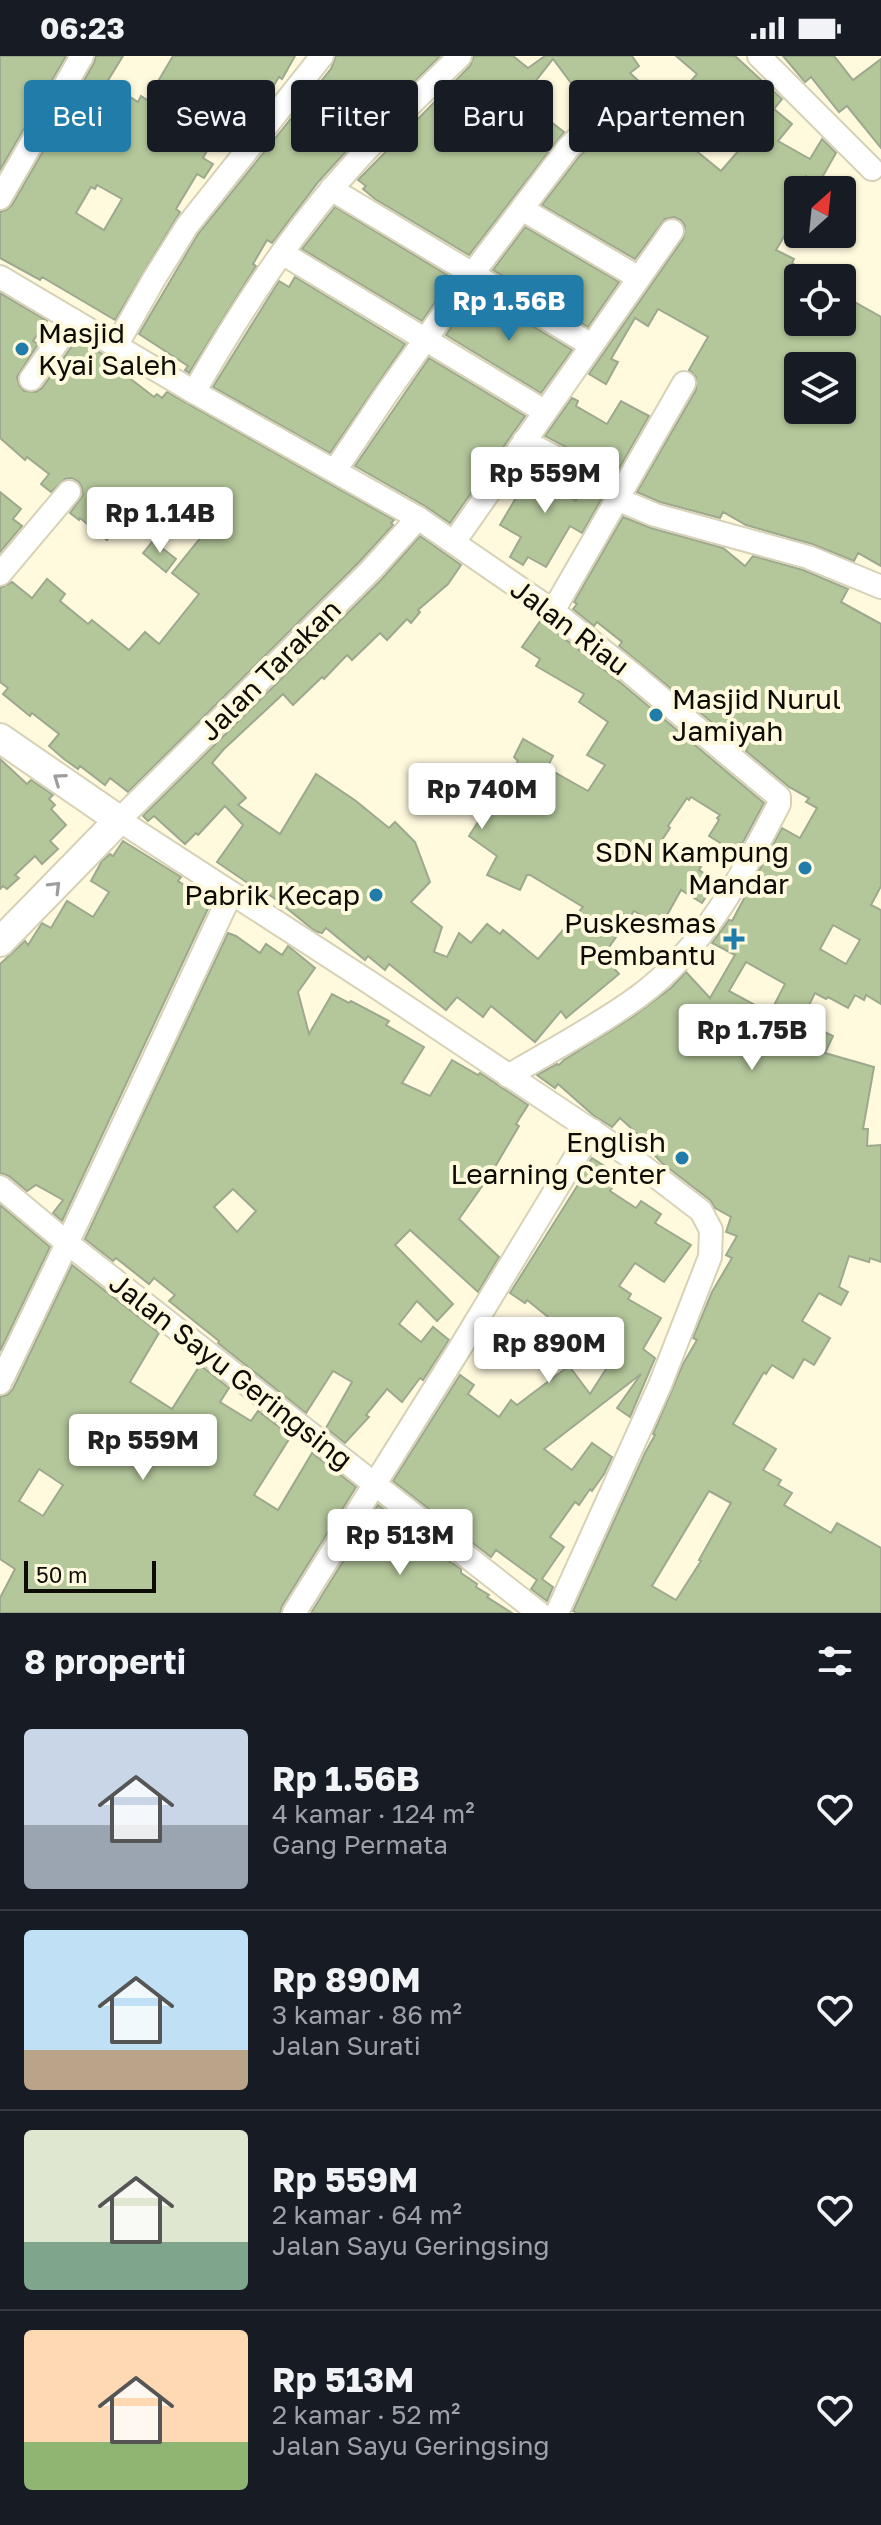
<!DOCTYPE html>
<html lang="id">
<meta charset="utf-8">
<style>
:root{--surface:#171b24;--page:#20242c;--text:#f1f3f6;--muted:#9ea1a6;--line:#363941;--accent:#217caa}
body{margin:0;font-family:"Golos Text",sans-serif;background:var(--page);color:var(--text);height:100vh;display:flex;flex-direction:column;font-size:30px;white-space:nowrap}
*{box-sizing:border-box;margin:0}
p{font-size:26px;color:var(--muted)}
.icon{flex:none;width:44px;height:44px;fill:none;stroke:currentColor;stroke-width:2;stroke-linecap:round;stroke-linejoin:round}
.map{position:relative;height:1557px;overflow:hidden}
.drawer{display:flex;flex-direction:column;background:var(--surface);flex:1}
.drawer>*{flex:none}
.hud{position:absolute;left:24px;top:24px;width:834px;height:72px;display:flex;gap:16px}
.needle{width:52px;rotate:27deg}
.fabs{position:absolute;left:784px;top:120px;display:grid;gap:16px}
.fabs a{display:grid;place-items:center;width:72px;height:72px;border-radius:8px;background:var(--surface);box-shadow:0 2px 6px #0004;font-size:40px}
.scale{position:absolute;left:24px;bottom:20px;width:132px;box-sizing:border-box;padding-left:8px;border:4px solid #0d0b04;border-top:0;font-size:22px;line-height:28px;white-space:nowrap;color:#0d0b04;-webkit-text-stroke:6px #fffade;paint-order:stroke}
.price{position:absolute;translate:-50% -68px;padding:0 18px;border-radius:8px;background:#fff;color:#222;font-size:26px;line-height:52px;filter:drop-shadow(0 2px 4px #0008)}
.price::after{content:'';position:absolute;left:50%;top:48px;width:24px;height:18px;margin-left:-12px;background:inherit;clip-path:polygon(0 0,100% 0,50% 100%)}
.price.selected{background:var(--accent);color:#fff}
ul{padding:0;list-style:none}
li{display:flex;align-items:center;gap:24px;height:200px;padding:0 24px}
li+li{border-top:2px solid var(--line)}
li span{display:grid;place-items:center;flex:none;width:224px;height:160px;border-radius:8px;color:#555}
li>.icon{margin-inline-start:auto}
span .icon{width:96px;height:96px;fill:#fffc;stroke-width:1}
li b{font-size:34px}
h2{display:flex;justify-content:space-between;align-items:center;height:96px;padding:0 24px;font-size:34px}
.tag{padding:0 28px;border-radius:8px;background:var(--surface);box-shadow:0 2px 6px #0004;font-size:28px;line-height:72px}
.tag.selected{background:var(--accent);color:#fff}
.status{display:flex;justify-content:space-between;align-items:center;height:56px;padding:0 40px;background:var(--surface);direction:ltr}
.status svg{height:22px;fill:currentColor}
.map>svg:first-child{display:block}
</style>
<div class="status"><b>06:23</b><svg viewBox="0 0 49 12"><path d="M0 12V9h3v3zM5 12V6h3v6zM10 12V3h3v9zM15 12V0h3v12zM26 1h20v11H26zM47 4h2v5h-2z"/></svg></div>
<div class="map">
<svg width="881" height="1557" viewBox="0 0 881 1557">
<rect width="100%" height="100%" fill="#fffade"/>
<g fill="#b4c79b" stroke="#9da88f" stroke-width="2" fill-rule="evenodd">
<path d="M0,0H66L0,114Z"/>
<path d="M96,0H123L107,26L138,46L141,40L147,44L173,0H295L282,23L279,21L266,42L262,40L251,60L244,56L237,69L225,63L203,102L213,108L204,122L197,118L176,153L180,156L115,264L42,221L40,224L0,202V156L6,154L12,149L94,7ZM97,129L122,143L104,174L76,157L91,131L95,133Z"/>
<path d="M336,0H440L350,91L319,125L272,187L267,184L253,208L256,210L189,317L185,314L188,310L139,278L198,178L331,13Z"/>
<path d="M474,0H513L528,12L545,0H632L639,10L630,17L668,52L697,18L676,0H735L782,43L774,53L792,68L778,85L810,103L822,83L836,97L819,127L806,120L790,149L798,154V157L776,194L794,203L792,207L818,222H798V266H842V239L881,261V510L858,497L854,505L812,488L746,469L723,456L720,462L660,446L637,436L696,334V321L689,314L708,281L658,253L648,270L635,262L611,303L618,306L606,328L589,318L683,183L685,170L681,164L674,161L665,163L635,203L542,149L579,101L619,59L623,47L618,40L612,36L604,37L589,51L553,3L517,49L519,50L515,54L539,73L547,63L564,76L469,199L375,143L363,133L366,130L358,124L470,10ZM719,63L746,86L721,115L694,93ZM798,310H842V354H798Z"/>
<path d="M783,0H834L853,24L881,3V92L847,50L839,56L811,21L805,26Z"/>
<path d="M335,151L452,222L422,265L302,193Z"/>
<path d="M525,171L619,226L588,271L493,214Z"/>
<path d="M295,221L405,288L330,397L213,331L279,225L289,231Z"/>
<path d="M476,236L572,294L541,337L446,279Z"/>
<path d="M0,237L47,265L33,285L38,288L17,321L19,329L24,335L36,336L42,332L77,283L126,312L123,317L154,341L157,338L162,342L167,336L394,464L391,467L393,469L361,504L128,736L110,722L105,729L80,710L78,713L64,703L49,690L59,678L32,657L30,660L3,638L8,632L0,626V532L12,526L32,542L47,523L65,538L60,545L88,568L92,564L129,594L145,576L159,588L199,538L172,517L202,480L172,455L163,467L139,448L107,484L80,462L79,464L70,457L83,439L82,432L79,426L72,422L65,423L51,436L41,428L49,418L27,401L25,404L0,382Z"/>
<path d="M429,302L525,360L450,467L425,450L355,410Z"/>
<path d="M572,342L578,345L576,350L607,368L621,345L649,360L616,418L545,380Z"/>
<path d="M529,403L554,417L547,429L576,445L583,432L602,442L582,477L570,470L546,511L528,501L523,509L510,501L521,481L500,469L527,423L519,418Z"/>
<path d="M0,436L21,453L13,463L22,470L0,496Z"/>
<path d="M623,461L651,472L723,492L745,510L753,500L803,514L848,533L841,546L881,568V830L871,849L881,854V948L866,939L864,944L855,939L848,952L828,941L826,943L815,937L801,965L833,980L825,997L874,1011L863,1073H868L867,1090L881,1089V1206L870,1202L869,1206L849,1200L839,1231L848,1236L841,1249L819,1237L802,1265L830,1282L814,1309L804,1303L793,1322L772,1309L766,1318L764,1316L733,1368L776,1393L763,1414L781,1424L778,1429L792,1437L784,1449L831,1477L837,1467L881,1492V1557H577L573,1555L645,1397L655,1379L653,1378L683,1308L697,1284L693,1282L712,1236L732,1202L726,1199L737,1180L726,1176L731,1161L715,1152L710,1144L662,1107L641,1085L643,1083L620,1062L612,1071L593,1059L558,1028L555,1032L537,1019L557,1008L559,1009L564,1004L631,962L671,932L686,916L710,942L735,899L712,887L729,864L732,865L782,772L800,782L817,752L806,746L809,742L789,731L746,695L748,691L731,682L619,590L622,586L597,566L594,570L573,553L577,548L574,546ZM833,869L860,884L846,908L820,893ZM746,906L785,928L770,957L729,935ZM709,1435L731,1447L699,1504L701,1505L676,1544L652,1530Z"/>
<path d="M420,480L461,509L448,528L418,554L420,556L411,567L407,563L387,584L380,577L352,604L347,599L324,623L322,621L293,649L283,638L223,694L212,707L246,742L238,749L280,778L316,718L356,745L389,772L395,766L415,786L430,826L411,846L442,871L434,896L447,901L459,877L471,887L487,868L500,878L503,874L538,903L583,851L530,819H527L520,834L487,819L497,800L469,780L518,705L514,701L523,683L553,700L547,712L588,735L605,709L587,699L608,666L579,646L584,638L536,610L540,603L522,591L541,564L622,628L764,747L742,788L740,787L735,796L709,780L719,764L717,762L720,759L691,741L689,744L687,742L668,770L670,772L660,787L701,811L699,814L716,825L702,847L681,834L661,870L634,855L603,900L619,918L566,962L561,955L535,986L491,950L483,961L457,941L446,954L389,908L385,914L368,900L365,904L326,872L322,877L315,875L274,842L259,833L258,834L217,806L243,769L225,750L198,779L196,777L185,788L154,760L148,765L143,760L381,524Z"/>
<path d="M153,485L176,503L166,516L143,497Z"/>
<path d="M0,703L27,728L31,724L53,739L49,743L55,749L51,753L66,769L50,785L58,793L42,808L35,800L15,819L19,822L7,833L3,830L0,833Z"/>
<path d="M123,785L181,821L178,825L211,846L62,1165L53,1157L63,1144L36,1129L27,1135L9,1120L0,1117V908L25,885L28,889L42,867L51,872L67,845L93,861L109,836L91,825L102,805L110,798L113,800Z"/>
<path d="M228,877L236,880L260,897L266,888L282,899L288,890L315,912L298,936L309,978L332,938L349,947L351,945L389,965L386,969L424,991L402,1027L430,1040L452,1004L478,1019L480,1017L528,1049L516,1068L519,1070L492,1116L459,1163L499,1201L478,1236L410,1174L395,1189L453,1248L437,1265L417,1245L399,1268L421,1286L433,1271L449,1284L423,1324L420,1322L402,1346L387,1333L366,1359L369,1361L345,1387L326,1372L352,1326L333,1315L306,1357L218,1287L219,1285L169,1245L175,1239L154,1222L149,1228L116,1202L113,1205L85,1183ZM233,1133L256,1155L237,1176L214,1151Z"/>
<path d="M592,1102L620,1120L610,1135L636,1152L641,1145L661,1158L655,1167L691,1189L664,1226L635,1207L619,1230L631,1238L628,1243L661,1262L643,1293L655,1302L630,1361L617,1352L641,1318L544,1393L572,1414L592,1387L612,1401L604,1418L592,1435L590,1433L579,1449L575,1446L550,1481L564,1491L542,1523L553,1531L547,1545L531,1533L537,1524L496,1494L491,1501L393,1425L460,1319L474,1329L468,1338L499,1361L511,1344L517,1349L569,1310L590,1338L608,1310L566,1279L568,1277L527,1244L525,1247L510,1237L581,1124L579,1122Z"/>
<path d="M0,1149L50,1191L0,1295Z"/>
<path d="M72,1209L159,1277L130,1326L172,1353L200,1309L229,1332L220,1346L251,1365L258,1355L291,1380L254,1439L278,1454L312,1397L356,1431L282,1550L280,1557H0V1542L15,1513L0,1503V1341L7,1339L13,1333ZM39,1413L63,1429L43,1460L19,1445Z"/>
<path d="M378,1449L416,1478L413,1482L461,1513V1517L477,1528L476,1531L489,1539L487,1541L512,1557H311Z"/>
</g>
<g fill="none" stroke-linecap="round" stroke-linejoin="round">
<g stroke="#d7d2b7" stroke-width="26">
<g id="minor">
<path d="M759,0L872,113"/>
<path d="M331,133L591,289"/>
<path d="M0,142L82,0"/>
<path d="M522,153L639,222"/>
<path d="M282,197L544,355"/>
<path d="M0,221L194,336L418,462L553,555L631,617L779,741V748C743,818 704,892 639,940C598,970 552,994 508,1020"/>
<path d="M116,290L154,223L187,170L322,0"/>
<path d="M31,323L73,264"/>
<path d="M194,336C228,277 263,220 305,166C351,106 406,52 460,0"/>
<path d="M524,385L620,436"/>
<path d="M336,413L387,337L473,217L568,92L609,50"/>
<path d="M617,443L655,459L808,501L881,531"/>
<path d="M418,462L371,514L119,764L372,928L628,1099L701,1155L711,1174L710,1201L660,1329L557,1557"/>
<path d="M454,486L672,175"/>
<path d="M0,518L69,436"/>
<path d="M553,555L684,327"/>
<path d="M0,1131L66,1186L539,1557"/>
<path d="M0,1327C79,1165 155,1001 231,837"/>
<path d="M294,1557L460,1292L592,1074"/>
</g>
</g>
<g stroke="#d7d2b7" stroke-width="32">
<path id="major" d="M0,682L119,764L0,886"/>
</g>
<use href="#minor" stroke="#fff" stroke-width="22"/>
<use href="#major" stroke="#fff" stroke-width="28"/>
</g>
<defs><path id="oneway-chevron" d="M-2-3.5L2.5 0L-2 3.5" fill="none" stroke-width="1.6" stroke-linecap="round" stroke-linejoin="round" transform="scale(2)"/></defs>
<g stroke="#9e9d9b">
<use href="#oneway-chevron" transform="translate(59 723) rotate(-145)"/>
<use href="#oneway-chevron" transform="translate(55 831) rotate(-45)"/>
</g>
<g fill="#217caa" stroke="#fffade" stroke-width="3">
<circle cx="22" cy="293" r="8"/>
<circle cx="656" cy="659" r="8"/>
<circle cx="805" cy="812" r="8"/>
<circle cx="376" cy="839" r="8"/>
<path d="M730 871h8v8h8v8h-8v8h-8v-8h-8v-8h8z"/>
<circle cx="682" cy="1102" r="8"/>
</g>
<g text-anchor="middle" stroke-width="8" stroke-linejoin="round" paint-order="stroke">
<g font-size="28" fill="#0d0b04" stroke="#fffade" text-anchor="end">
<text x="38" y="287" text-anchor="start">Masjid<tspan x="38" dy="32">Kyai Saleh</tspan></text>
<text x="672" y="653" text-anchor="start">Masjid Nurul<tspan x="672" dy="32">Jamiyah</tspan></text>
<text x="789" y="806">SDN Kampung<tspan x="789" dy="32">Mandar</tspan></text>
<text x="360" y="849">Pabrik Kecap</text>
<text x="716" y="877">Puskesmas<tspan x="716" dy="32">Pembantu</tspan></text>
<text x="666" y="1096">English<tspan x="666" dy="32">Learning Center</tspan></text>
</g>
<g font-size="28" fill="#0d0b04" stroke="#fffade">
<text transform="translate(570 571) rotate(37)" y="10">Jalan Riau</text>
<text transform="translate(270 614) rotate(-45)" y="10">Jalan Tarakan</text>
<text transform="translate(231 1315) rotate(38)" y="10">Jalan Sayu Geringsing</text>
</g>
</g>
</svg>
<div class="fabs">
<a><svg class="needle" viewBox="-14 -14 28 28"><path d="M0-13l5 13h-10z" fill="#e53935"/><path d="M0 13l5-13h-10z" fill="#9ea1a6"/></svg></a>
<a><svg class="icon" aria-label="locate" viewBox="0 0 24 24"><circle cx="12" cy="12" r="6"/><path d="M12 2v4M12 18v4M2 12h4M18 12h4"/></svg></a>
<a><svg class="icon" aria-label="layers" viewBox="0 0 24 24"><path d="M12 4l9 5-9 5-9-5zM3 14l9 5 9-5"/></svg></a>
</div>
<div class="scale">50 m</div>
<b class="price selected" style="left:509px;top:287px">Rp 1.56B</b>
<b class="price" style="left:545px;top:459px">Rp 559M</b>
<b class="price" style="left:160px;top:499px">Rp 1.14B</b>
<b class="price" style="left:482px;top:775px">Rp 740M</b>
<b class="price" style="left:752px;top:1016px">Rp 1.75B</b>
<b class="price" style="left:549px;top:1329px">Rp 890M</b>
<b class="price" style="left:143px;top:1426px">Rp 559M</b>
<b class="price" style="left:400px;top:1521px">Rp 513M</b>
<div class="hud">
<a class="tag selected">Beli</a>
<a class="tag">Sewa</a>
<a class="tag">Filter</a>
<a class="tag">Baru</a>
<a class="tag">Apartemen</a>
</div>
</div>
<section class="drawer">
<h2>8 properti<svg class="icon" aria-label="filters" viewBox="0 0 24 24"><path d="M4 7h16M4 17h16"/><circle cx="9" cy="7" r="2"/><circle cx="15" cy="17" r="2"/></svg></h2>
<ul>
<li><span style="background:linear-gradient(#c9d6e8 60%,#9aa5b1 0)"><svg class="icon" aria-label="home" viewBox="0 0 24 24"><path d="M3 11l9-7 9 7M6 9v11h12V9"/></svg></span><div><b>Rp 1.56B</b><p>4 kamar · 124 m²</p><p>Gang Permata</p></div><svg class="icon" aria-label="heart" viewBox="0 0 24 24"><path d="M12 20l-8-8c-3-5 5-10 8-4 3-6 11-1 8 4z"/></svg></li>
<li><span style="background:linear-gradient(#bfe0f5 75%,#b9a48a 0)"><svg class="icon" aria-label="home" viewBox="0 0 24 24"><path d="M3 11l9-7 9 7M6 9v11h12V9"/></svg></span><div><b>Rp 890M</b><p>3 kamar · 86 m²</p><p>Jalan Surati</p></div><svg class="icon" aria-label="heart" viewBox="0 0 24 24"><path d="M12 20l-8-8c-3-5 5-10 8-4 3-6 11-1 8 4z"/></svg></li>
<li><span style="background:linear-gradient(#dfe7d0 70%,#7fa58c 0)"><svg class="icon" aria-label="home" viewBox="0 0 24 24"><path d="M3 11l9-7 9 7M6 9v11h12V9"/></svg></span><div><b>Rp 559M</b><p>2 kamar · 64 m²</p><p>Jalan Sayu Geringsing</p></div><svg class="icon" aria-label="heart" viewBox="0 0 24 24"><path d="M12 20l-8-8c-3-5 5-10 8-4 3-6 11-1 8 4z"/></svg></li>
<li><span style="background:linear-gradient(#ffd9b3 70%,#8fb573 0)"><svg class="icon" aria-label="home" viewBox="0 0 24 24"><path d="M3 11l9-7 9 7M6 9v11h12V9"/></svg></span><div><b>Rp 513M</b><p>2 kamar · 52 m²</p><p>Jalan Sayu Geringsing</p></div><svg class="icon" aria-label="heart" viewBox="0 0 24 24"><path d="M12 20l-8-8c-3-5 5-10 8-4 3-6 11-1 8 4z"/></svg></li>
</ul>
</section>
